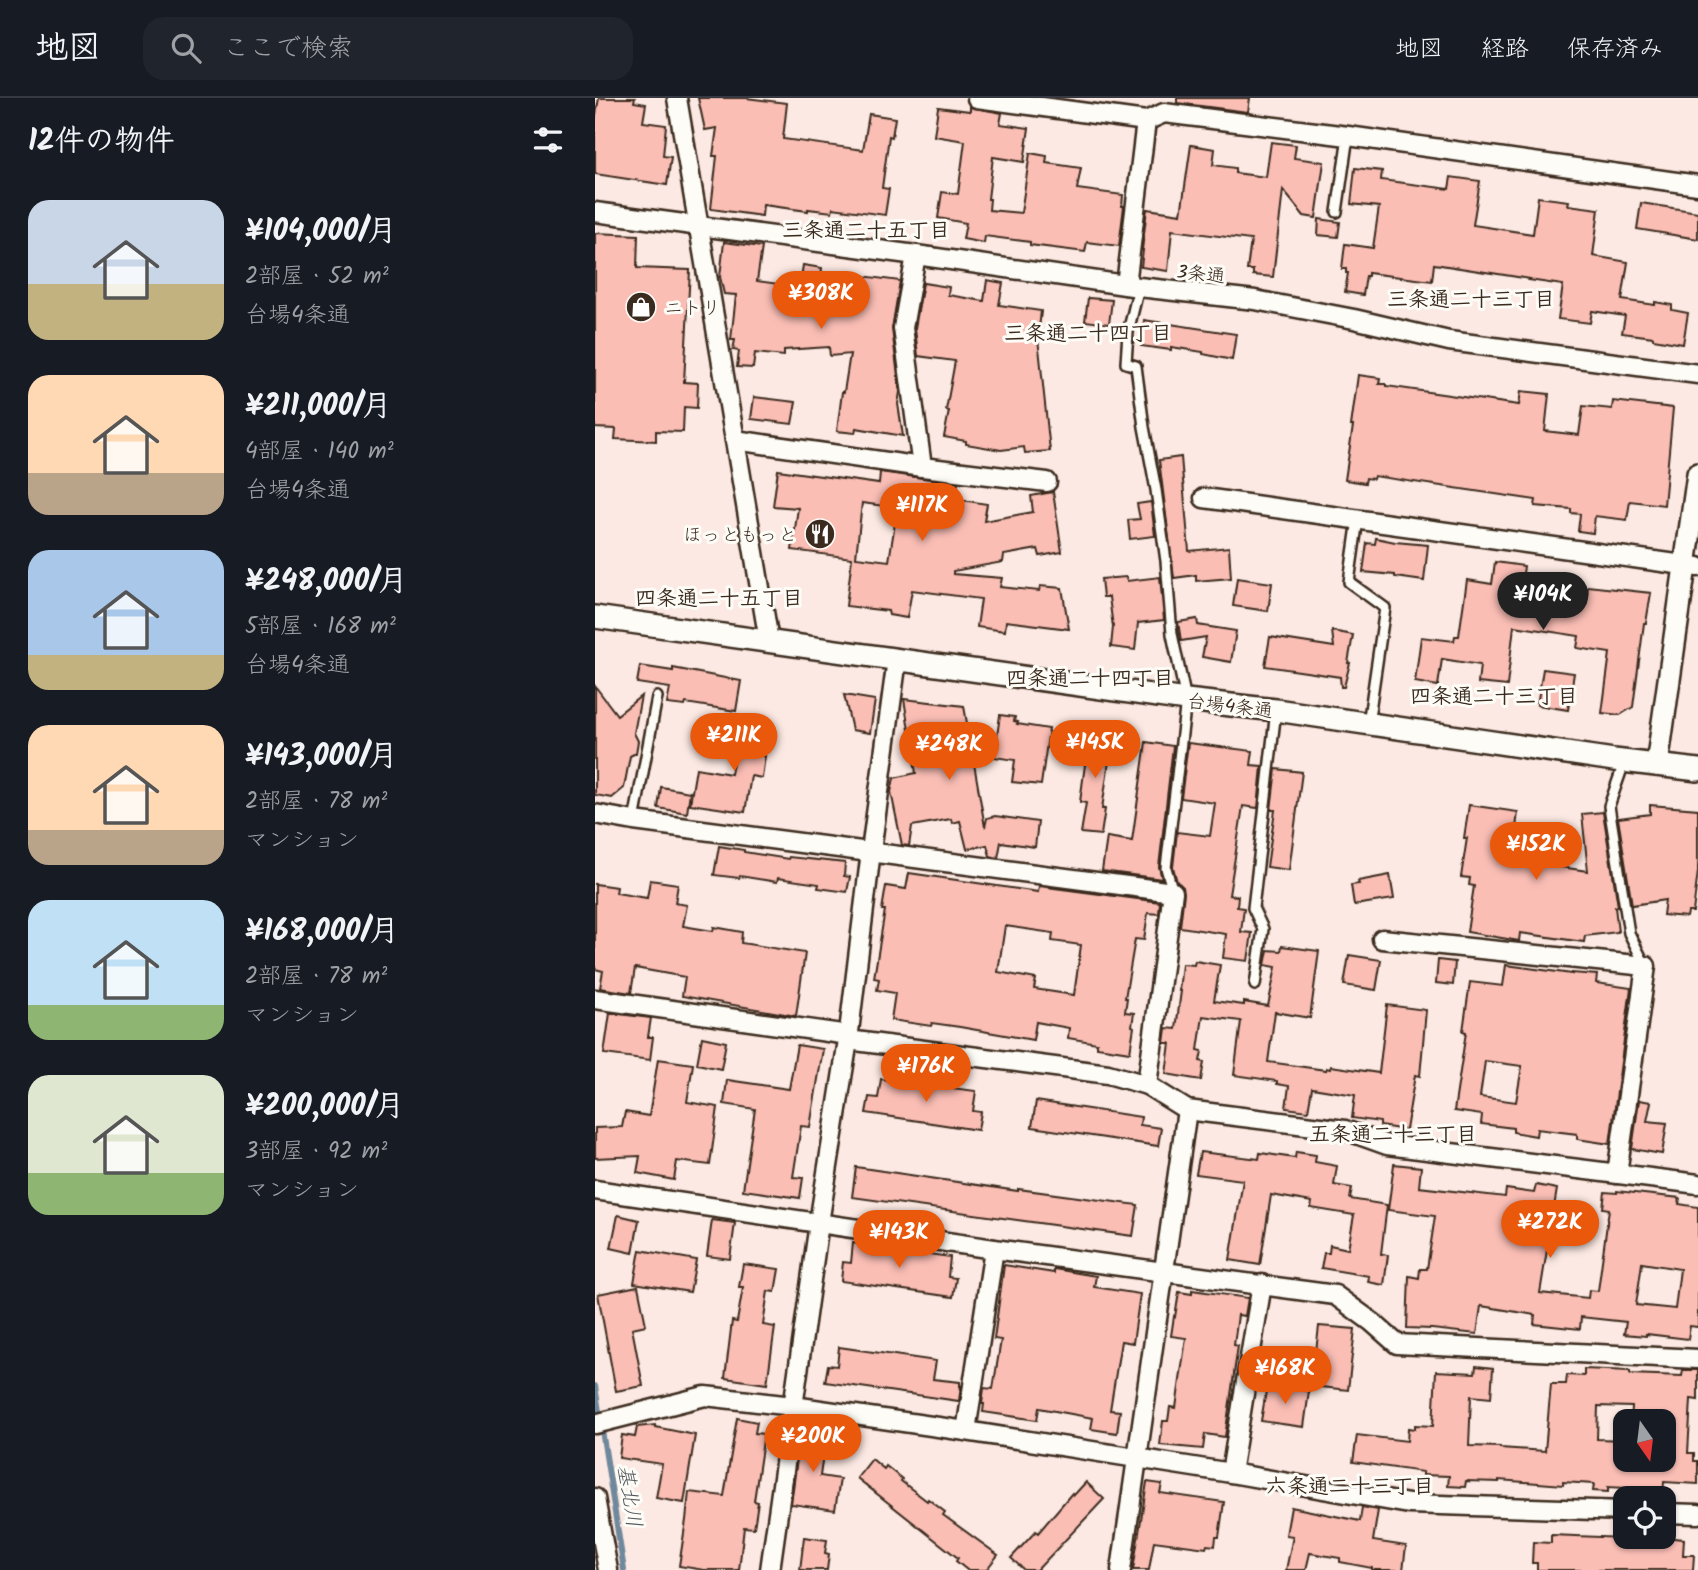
<!DOCTYPE html>
<html lang="ja">
<meta charset="utf-8">
<style>
:root{--surface:#171b24;--page:#20242c;--text:#f1f3f6;--muted:#9ea1a6;--line:#363941;--accent:#ea580c}
body{margin:0;font-family:Kalam,"Klee One",sans-serif;background:var(--page);color:var(--text);height:100vh;display:flex;flex-direction:column;font-size:26px;white-space:nowrap}
*{box-sizing:border-box;margin:0}
p{font-size:23px;color:var(--muted)}
.icon{flex:none;width:38px;height:38px;fill:none;stroke:currentColor;stroke-width:2;stroke-linecap:round;stroke-linejoin:round}
.map{position:relative;flex:1;overflow:hidden}
.panel{display:flex;flex-direction:column;background:var(--surface);width:595px}
.panel>*{flex:none}
.needle{width:46px;rotate:166deg}
.controls{position:absolute;left:1018px;top:1311px;display:grid;gap:14px}
.controls a{display:grid;place-items:center;width:63px;height:63px;border-radius:14px;background:var(--surface);box-shadow:0 2px 5px #0004;font-size:35px}
.price{position:absolute;translate:-50% -60px;padding:0 16px;border-radius:24px;background:var(--accent);color:#fff;font-size:23px;line-height:46px;filter:drop-shadow(0 2px 4px #0008)}
.price::after{content:'';position:absolute;left:50%;top:42px;width:21px;height:16px;margin-left:-10px;background:inherit;clip-path:polygon(0 0,100% 0,50% 100%)}
.price.current{background:#222;color:#fff}
ul{padding:0;list-style:none}
li{display:flex;align-items:center;gap:21px;height:175px;padding:0 28px}
li span{display:grid;place-items:center;flex:none;width:196px;height:140px;border-radius:21px;color:#555}
li>.icon{margin-inline-start:auto}
span .icon{width:84px;height:84px;fill:#fffc;stroke-width:1}
li b{font-size:30px}
h2{display:flex;justify-content:space-between;align-items:center;height:84px;padding:0 28px;font-size:30px}
header{display:flex;align-items:center;gap:42px;box-sizing:border-box;height:98px;padding:0 35px;background:var(--surface);border-bottom:2px solid var(--line)}
header strong{font-size:33px}
nav{display:flex;gap:38px;margin-inline-start:auto;font-size:24px}
.search{width:490px;height:63px;background:var(--page);display:flex;align-items:center;gap:18px;box-sizing:border-box;padding:0 24px;border-radius:21px;color:var(--muted);font-size:26px}
main{display:flex;flex:1;min-height:0}
.map>svg:first-child{display:block}
</style>
<header>
<strong>地図</strong>
<div class="search"><svg class="icon" aria-label="search" viewBox="0 0 24 24"><circle cx="10" cy="10" r="6"/><path d="M15 15l6 6"/></svg>ここで検索</div>
<nav><a>地図</a><a>経路</a><a>保存済み</a></nav>
</header>
<main>
<section class="panel">
<h2>12件の物件<svg class="icon" aria-label="filters" viewBox="0 0 24 24"><path d="M4 7h16M4 17h16"/><circle cx="9" cy="7" r="2"/><circle cx="15" cy="17" r="2"/></svg></h2>
<ul>
<li><span style="background:linear-gradient(#c9d6e8 60%,#c2b280 0)"><svg class="icon" aria-label="home" viewBox="0 0 24 24"><path d="M3 11l9-7 9 7M6 9v11h12V9"/></svg></span><div><b>¥104,000/月</b><p>2部屋 · 52 m²</p><p>台場4条通</p></div></li>
<li><span style="background:linear-gradient(#ffd9b3 70%,#b9a48a 0)"><svg class="icon" aria-label="home" viewBox="0 0 24 24"><path d="M3 11l9-7 9 7M6 9v11h12V9"/></svg></span><div><b>¥211,000/月</b><p>4部屋 · 140 m²</p><p>台場4条通</p></div></li>
<li><span style="background:linear-gradient(#a9c7e8 75%,#c2b280 0)"><svg class="icon" aria-label="home" viewBox="0 0 24 24"><path d="M3 11l9-7 9 7M6 9v11h12V9"/></svg></span><div><b>¥248,000/月</b><p>5部屋 · 168 m²</p><p>台場4条通</p></div></li>
<li><span style="background:linear-gradient(#ffd9b3 75%,#b9a48a 0)"><svg class="icon" aria-label="home" viewBox="0 0 24 24"><path d="M3 11l9-7 9 7M6 9v11h12V9"/></svg></span><div><b>¥143,000/月</b><p>2部屋 · 78 m²</p><p>マンション</p></div></li>
<li><span style="background:linear-gradient(#bfe0f5 75%,#8fb573 0)"><svg class="icon" aria-label="home" viewBox="0 0 24 24"><path d="M3 11l9-7 9 7M6 9v11h12V9"/></svg></span><div><b>¥168,000/月</b><p>2部屋 · 78 m²</p><p>マンション</p></div></li>
<li><span style="background:linear-gradient(#dfe7d0 70%,#8fb573 0)"><svg class="icon" aria-label="home" viewBox="0 0 24 24"><path d="M3 11l9-7 9 7M6 9v11h12V9"/></svg></span><div><b>¥200,000/月</b><p>3部屋 · 92 m²</p><p>マンション</p></div></li>
</ul>
</section>
<div class="map">
<svg width="1103" height="1472" viewBox="0 0 1103 1472">
<rect width="100%" height="100%" fill="#fce9e3"/>
<filter id="ink" filterUnits="userSpaceOnUse"><feTurbulence type="fractalNoise" baseFrequency=".0143" numOctaves="2"/><feDisplacementMap in="SourceGraphic" scale="14" xChannelSelector="R" yChannelSelector="G"/><feConvolveMatrix kernelMatrix="1 2 1 2 8 2 1 2 1" color-interpolation-filters="sRGB"/></filter>
<g filter="url(#ink)">
<g fill="none" stroke-linecap="round" stroke-linejoin="round">
<path stroke="#6f889b" stroke-width="6" d="M0,1288L29,1472"/>
</g>
<g fill="#fabeb5" stroke="#3b2a1e" stroke-width="2" fill-rule="evenodd">
<path d="M4,0H40L39,4L51,6L48,24L71,27L68,58L76,59L72,87L0,76V22Z"/>
<path d="M103,0H151L192,5L188,41L268,52L274,16L300,20L297,39L294,38L287,90L294,91L290,117L238,110L237,114L213,111V113L168,107L167,118L116,111L122,58H118L122,30L110,32Z"/>
<path d="M582,0H655L653,14L582,5Z"/>
<path d="M343,9L375,13V9L407,15L405,26L434,30L429,64L398,59L393,101H395L394,112L426,115L435,55L452,58L451,65L486,70L482,91L528,97L527,108H529L524,148L492,144L490,154L435,147V144L390,138L389,145L368,141L371,125L343,120L347,94L363,96L370,43L339,38Z"/>
<path d="M676,44L701,47L699,60L729,64L721,120L709,118L688,92L678,179L658,177V172H652L656,142L577,132L573,173L546,169L548,152H547L552,111L586,116L596,47L620,51L618,67L640,70V75L671,79Z"/>
<path d="M760,70L787,73L786,82L854,91L856,79L885,83L878,127L938,136L943,99L974,103L973,107L1004,111L998,158L1033,164L1027,202L1060,207V204L1077,207V212L1093,215L1088,246L1058,241V239L1027,235L1030,218L997,213L995,225L963,221L968,187L934,182L935,181L839,166L837,183L773,175V178H771L768,197L750,194L753,175H751V171H747L750,146L778,150L784,109L756,106Z"/>
<path d="M1046,105L1103,114V141L1042,131Z"/>
<path d="M724,121L745,124L743,139L723,137Z"/>
<path d="M0,135L43,137L42,170L95,172L89,284L103,285L102,310L89,309L88,334L61,333V343L20,341L21,331L0,330Z"/>
<path d="M129,144L167,149L162,183L197,188L199,179L206,180L208,167L227,170L226,180L259,184L260,177L305,183L297,231L305,294L303,306L308,338L261,330L260,335L242,333L247,294H249L255,256L235,258L234,249L189,252V258L160,255L158,270L142,269L144,253L138,252L140,242H136L141,197L129,196L125,179Z"/>
<path d="M392,182L408,185L404,207L446,213L443,240L455,353L430,355L429,349L406,352L371,346V343L349,339L354,313L351,312L360,263L323,258L320,230L328,185L354,189L353,197L389,203Z"/>
<path d="M493,200L517,202L514,226L490,223Z"/>
<path d="M549,222L641,236L637,262L608,256V254L576,249V252L546,248Z"/>
<path d="M763,277L785,280L784,286H791V288L924,307L926,293L954,296L950,333L984,337L988,308L1017,311L1018,303L1078,310L1069,407L1035,403L1032,422L1000,418L998,435L983,433L985,416L976,415V411L940,408L941,402L779,378L778,381L771,380L770,385L750,382L758,328H756Z"/>
<path d="M159,299L201,304L197,326L156,321Z"/>
<path d="M586,359L594,453L634,449L636,480L601,483V477L579,480L564,362Z"/>
<path d="M183,372L284,386L285,374L363,385L360,401L392,406L389,423L438,414L436,398L458,394L467,454L445,458L443,451L409,457L408,464L358,473V476L407,480L405,489L444,493L445,488L467,490L474,531L411,523L410,533L382,529L386,501L317,492L312,520L294,517L293,513L251,508L257,460L197,452L203,410L178,408ZM267,405L297,409L296,419H301L294,463L261,459Z"/>
<path d="M556,404L560,438L535,441L533,422L545,421L542,406Z"/>
<path d="M781,440L800,444L833,447L829,483L800,479V477L768,474L772,445L780,446Z"/>
<path d="M900,464L929,468L925,498L991,507L993,488L1056,495L1051,525H1049L1038,609L1025,617L1007,615L1015,555L982,550L984,538L919,528L912,588L883,585L885,567L847,561L843,588L820,584L826,539L859,543L860,538H864L872,482L897,486Z"/>
<path d="M531,479L532,483L565,479L569,522L543,525L540,552L516,549L518,529L514,499H508L506,481Z"/>
<path d="M642,480L677,485L673,513L638,508Z"/>
<path d="M602,521L603,527L641,533L636,564L607,559L611,539L586,543L583,524Z"/>
<path d="M737,533L758,537L753,565H755L749,589H746L745,579L670,568L675,539L739,549Z"/>
<path d="M45,568L78,573V570L146,583L141,613L91,605L90,608L72,606L75,590L42,585Z"/>
<path d="M948,571L979,575L973,612L942,607Z"/>
<path d="M0,588L22,617L46,598L39,635L43,643L41,655L35,658L29,690L17,700L0,697Z"/>
<path d="M249,597L280,602L275,635L257,632Z"/>
<path d="M309,601L369,608L390,729L392,720L400,718L443,724L440,749L406,744L403,760L395,758L392,747L372,751L365,723L357,725L356,721L317,728L314,748L307,747L296,694L299,680L321,675Z"/>
<path d="M405,617L420,619L419,623L423,624L422,626L454,631L446,687L417,684L420,662L399,659Z"/>
<path d="M152,620L174,624L168,658H170L167,680L156,678L150,714L95,706L101,670L136,676L140,653L146,654Z"/>
<path d="M493,629L508,631L506,644L519,646L516,663H514L507,711H510L506,737L486,735L491,705L485,704L491,659L488,658Z"/>
<path d="M551,644L578,648L564,769L567,781L507,773L512,739L537,743Z"/>
<path d="M593,645L658,653L656,667L667,668L663,710L648,708L634,797L643,798L642,809L649,810L646,834L657,835L653,863L628,860L631,836L585,829L589,795L588,789L582,784L578,769L582,734L615,738L620,705L586,700Z"/>
<path d="M681,671L707,674L694,772L672,769L680,712H676Z"/>
<path d="M66,689L95,694L92,715L63,710Z"/>
<path d="M874,707L923,714L919,746L961,753L958,768L993,773L987,716L1008,714L1023,808L1020,809L1023,834L990,838L989,844L925,835L924,843L872,834L879,788L874,787L875,780L866,779L872,740H869Z"/>
<path d="M1055,707L1103,711V773L1098,814H1093L1092,819L1068,817L1070,802L1037,807L1023,720L1055,716Z"/>
<path d="M124,748L149,752V754L193,761L194,759L250,765L249,778L255,779L252,794L223,790L224,786L183,780L182,784L145,778L144,780L119,777Z"/>
<path d="M314,775L443,794L444,788L565,804L564,816L553,815L549,842L540,841L530,900H532L530,914L539,915L537,928L539,929L535,954L502,949V945L473,940L474,930L441,924L438,942L365,929L337,925L336,928L296,922L300,895L282,892L284,881L279,880L290,812H287L291,788L311,791ZM410,828L458,835L457,843L486,847L479,897L439,891L441,881L403,874Z"/>
<path d="M795,777L799,801L759,807L756,787L764,786L763,783Z"/>
<path d="M55,782L83,786L80,805L92,807L88,828L118,833L119,829L147,834L146,845L210,855L201,918L87,898L90,879L40,870L36,895L5,890L8,873L0,871V786L22,789L21,795L52,800Z"/>
<path d="M687,848L724,853L715,920L680,914L673,964L731,972V970L735,971L736,968L784,975L792,907L831,912L825,978L820,977L811,1032L785,1028V1024L757,1020L760,997L717,990L713,1013L691,1010L694,988L682,986V983L639,977L646,923L608,918L603,952L607,953L605,963L609,964L606,982L571,976L575,945H569L571,930L581,931L586,893H584L587,866L599,867L600,863L625,867L619,903L649,907V904L673,908L681,869L670,867L673,852L686,853Z"/>
<path d="M754,857L786,862L781,892L749,887Z"/>
<path d="M843,862L860,864L858,887L841,885Z"/>
<path d="M911,867L977,876V875L1002,877L1001,885L1036,890L1015,1046L982,1041V1036L942,1031L941,1038L918,1034V1030L886,1026L887,1017L859,1013L871,934L868,933L875,884L908,888ZM890,963L927,968L921,1004L885,999Z"/>
<path d="M15,915L56,920L53,939H58L55,962L9,956Z"/>
<path d="M107,939L131,944L126,971L102,966Z"/>
<path d="M202,947L228,951L215,1029L206,1028L198,1079L208,1080L205,1100L148,1092L160,1011L129,1006L132,982L194,991Z"/>
<path d="M63,961L98,966L92,1004L123,1009L115,1067L82,1063L79,1082L42,1075L45,1058L0,1060V1030L27,1029L30,1014L54,1018Z"/>
<path d="M286,981L381,993L378,1013L386,1014L383,1032L271,1015L274,999L283,1000Z"/>
<path d="M1044,1002L1056,1004L1052,1023L1072,1025L1067,1056L1037,1051Z"/>
<path d="M441,1003L546,1019L545,1027L566,1030L563,1048L437,1029Z"/>
<path d="M605,1054L664,1061L665,1055L700,1060L701,1054L721,1057L720,1064L742,1068L739,1087L757,1090L755,1101L792,1107L786,1156L793,1157L789,1187L773,1184L774,1178L726,1170L729,1155H734L735,1147L753,1151L759,1117L716,1110L717,1104L676,1097L665,1167L635,1162L648,1082L601,1076Z"/>
<path d="M799,1066L826,1069L824,1089L910,1099L911,1091L939,1095L941,1087L962,1091L945,1195L993,1200L994,1192L1003,1193L1014,1111L1008,1110L1010,1094L1022,1095V1093L1085,1100L1084,1106L1103,1109V1229L1095,1228L1093,1241L1051,1236V1238L1029,1236L1031,1224L986,1219L985,1231L939,1226L940,1217L886,1208L882,1236L837,1231L812,1230L814,1178L824,1180L825,1171H832L840,1118L793,1112ZM1047,1165L1085,1171L1080,1211L1041,1207Z"/>
<path d="M261,1069L423,1093V1091L543,1107L538,1138L257,1099Z"/>
<path d="M23,1117L44,1122L38,1155L16,1150Z"/>
<path d="M117,1122L140,1125L135,1161L112,1158Z"/>
<path d="M258,1145L355,1159L353,1179L361,1180L358,1199L246,1183L248,1164L256,1165Z"/>
<path d="M45,1152L101,1162L95,1194L39,1185Z"/>
<path d="M148,1166L184,1171L180,1194L173,1193L168,1227L180,1229L172,1286L130,1280L137,1223L142,1224L148,1189H144Z"/>
<path d="M409,1167L459,1175V1171L501,1178L499,1189L545,1196L538,1245L526,1243L515,1312L525,1313L522,1335L496,1331L498,1320L444,1310L442,1322L388,1314L389,1306H387L389,1290L398,1291L406,1242L399,1241Z"/>
<path d="M43,1188L51,1227L37,1230L48,1288L21,1293L3,1196Z"/>
<path d="M597,1192L653,1200L650,1218L643,1217L639,1247L643,1248L630,1339L610,1336L608,1351L565,1347L568,1323H573L575,1309L581,1310L591,1240L576,1238L579,1218L580,1219L584,1194L597,1196Z"/>
<path d="M724,1228L760,1231L753,1292L717,1288Z"/>
<path d="M244,1249L341,1263L338,1281L365,1284V1288H366L364,1303L230,1284L233,1267L242,1268Z"/>
<path d="M881,1268L898,1270L896,1300L876,1298L874,1348L905,1349V1350L950,1353L956,1286H971L972,1277L989,1278V1271L1035,1273V1276L1087,1278L1088,1272H1103V1302L1096,1301L1093,1355H1099V1363H1103V1386L1069,1384L1068,1400H1050V1391L1013,1389V1394L998,1393L999,1386L968,1384V1387L904,1382V1384L871,1383L870,1389L853,1388L854,1378L828,1377V1374L758,1364L762,1337L812,1343L813,1330L820,1331V1327L838,1328L841,1273L880,1275ZM1003,1308L1037,1309L1036,1323H1069V1362H1031V1342L1002,1341Z"/>
<path d="M672,1287L714,1293L709,1329L666,1323Z"/>
<path d="M142,1320L162,1324L160,1335L169,1336L159,1403L163,1404L159,1430L149,1429L144,1472H109L84,1468L91,1422L94,1394L129,1398Z"/>
<path d="M60,1327V1329L100,1337L89,1405L61,1400L67,1366L24,1360L27,1337L40,1339L42,1329Z"/>
<path d="M206,1331L231,1334L225,1378L245,1381L240,1412L196,1406Z"/>
<path d="M277,1361L289,1371L291,1368L307,1381L306,1383L332,1403L333,1401L350,1414L348,1417L403,1457L391,1472H372L361,1463L363,1460L262,1380Z"/>
<path d="M491,1384L509,1401L442,1472H429L416,1460L441,1433L443,1435L477,1395L479,1397Z"/>
<path d="M552,1384L567,1386L565,1395L629,1404L624,1439H621L620,1448L612,1447L611,1450L559,1443L554,1472H538Z"/>
<path d="M696,1409L765,1423L767,1409L783,1412L778,1443L811,1448L808,1472H777V1470L745,1464V1460L715,1455L711,1472H691L698,1438L691,1437Z"/>
<path d="M956,1437L1029,1440V1438H1058L1089,1441L1088,1457H1099L1098,1472H942V1465H937L938,1444L956,1445Z"/>
<path d="M209,1439L232,1442L230,1455L234,1456L232,1472H205Z"/>
</g>
<g fill="none" stroke-linecap="round" stroke-linejoin="round">
<g stroke="#3b2a1e" stroke-width="14">
<g id="service">
<path d="M742,114L753,38"/>
<path d="M544,189L533,234L531,265L541,268L549,329L561,392L571,463L577,536L591,602L571,770L578,794"/>
<path d="M763,421L754,484L790,510L773,626"/>
<path d="M1029,665L1014,708L1034,835L1050,867"/>
<path d="M39,723L62,599"/>
<path d="M660,887L668,831L658,810L681,612"/>
</g>
</g>
<g stroke="#3b2a1e" stroke-width="23">
<g id="minor">
<path d="M82,0L174,543"/>
<path d="M382,0L551,23L569,15L753,38L1103,87"/>
<path d="M0,114L321,157L544,189L660,202L759,221L854,243L1103,276"/>
<path d="M321,157L308,230L327,369"/>
<path d="M531,187L551,23"/>
<path d="M140,342L327,369L452,384"/>
<path d="M609,400L1103,469"/>
<path d="M0,716L39,723L578,794L552,987"/>
<path d="M787,841L1051,868L1022,1076"/>
<path d="M0,901L254,937"/>
<path d="M253,942L513,976L552,987L592,1012L750,1032L792,1047L1103,1086"/>
<path d="M0,1092L399,1151L740,1197L777,1224L802,1246L1103,1261"/>
<path d="M0,1326L110,1298L198,1308L371,1333L636,1375L814,1406L1031,1413"/>
<path d="M371,1333L399,1151"/>
<path d="M636,1375L667,1186"/>
<path d="M0,1400L13,1472"/>
<path d="M1069,1415L1103,1416"/>
<path d="M175,1472L224,1125L253,942L276,753L302,561"/>
<path d="M526,1472L592,1012"/>
</g>
</g>
<g stroke="#3b2a1e" stroke-width="26">
<g id="tertiary">
<path d="M0,519L591,602L681,612L1019,662L1103,672"/>
<path d="M1062,667L1103,376"/>
</g>
</g>
<use href="#service" stroke="#fdfcf7" stroke-width="9"/>
<use href="#minor" stroke="#fdfcf7" stroke-width="18"/>
<use href="#tertiary" stroke="#fdfcf7" stroke-width="21"/>
</g>
</g>
<defs>
<g id="shop-disc" transform="scale(1.575)"><circle r="9.5" fill="#3b2a1e" stroke="#fdfcf7"/><path d="M-5-2.5h2.3a2.7 3.5 0 0 1 5.4 0H5L5.5 6h-11ZM-1.5-2.5h3a1.5 2.3 0 0 0-3 0Z" fill="#fff"/></g>
<g id="restaurant-disc" transform="scale(1.575)"><circle r="9.5" fill="#3b2a1e" stroke="#fdfcf7"/><path d="M-5-6h1v4h1v-4h1v4h1v-4h1v5L-1.5 .5V6h-2V.5L-5-1ZM5-6V6H3V1.5H1.5Q1.5-4 5-6Z" fill="#fff"/></g>
</defs>
<g fill-rule="evenodd">
<use href="#shop-disc" x="46" y="209"/>
<use href="#restaurant-disc" x="225" y="436"/>
</g>
<g text-anchor="middle" stroke-width="6" stroke-linejoin="round" paint-order="stroke">
<g font-size="19" fill="#3b2a1e" stroke="#fdfcf7">
<text transform="translate(606 175) rotate(6)" y="7">3条通</text>
<text transform="translate(635 607) rotate(7)" y="7">台場4条通</text>
</g>
<g font-size="19" fill="#3b2a1e" stroke="#fdfcf7" text-anchor="start">
<text x="69" y="216">ニトリ</text>
<text x="202" y="443" text-anchor="end">ほっともっと</text>
</g>
<g font-size="21" font-weight="bold" fill="#3b2a1e" stroke="#fdfcf7">
<text x="271" y="139">三条通二十五丁目</text>
<text x="876" y="208">三条通二十三丁目</text>
<text x="493" y="242">三条通二十四丁目</text>
<text x="124" y="507">四条通二十五丁目</text>
<text x="495" y="587">四条通二十四丁目</text>
<text x="899" y="605">四条通二十三丁目</text>
<text x="798" y="1043">五条通二十三丁目</text>
<text x="755" y="1395">六条通二十三丁目</text>
</g>
<g font-size="21" font-style="italic" fill="#55595d" stroke="#fdfcf7">
<text transform="translate(35 1398) rotate(81)" y="7">基北川</text>
</g>
</g>
</svg>
<div class="controls">
<a><svg class="needle" viewBox="-14 -14 28 28"><path d="M0-13l5 13h-10z" fill="#e53935"/><path d="M0 13l5-13h-10z" fill="#9ea1a6"/></svg></a>
<a><svg class="icon" aria-label="locate" viewBox="0 0 24 24"><circle cx="12" cy="12" r="6"/><path d="M12 2v4M12 18v4M2 12h4M18 12h4"/></svg></a>
</div>
<b class="price" style="left:226px;top:233px">¥308K</b>
<b class="price" style="left:327px;top:445px">¥117K</b>
<b class="price current" style="left:948px;top:534px">¥104K</b>
<b class="price" style="left:139px;top:675px">¥211K</b>
<b class="price" style="left:500px;top:682px">¥145K</b>
<b class="price" style="left:354px;top:684px">¥248K</b>
<b class="price" style="left:941px;top:784px">¥152K</b>
<b class="price" style="left:331px;top:1006px">¥176K</b>
<b class="price" style="left:955px;top:1162px">¥272K</b>
<b class="price" style="left:304px;top:1172px">¥143K</b>
<b class="price" style="left:690px;top:1308px">¥168K</b>
<b class="price" style="left:218px;top:1376px">¥200K</b>
</div>
</main>
